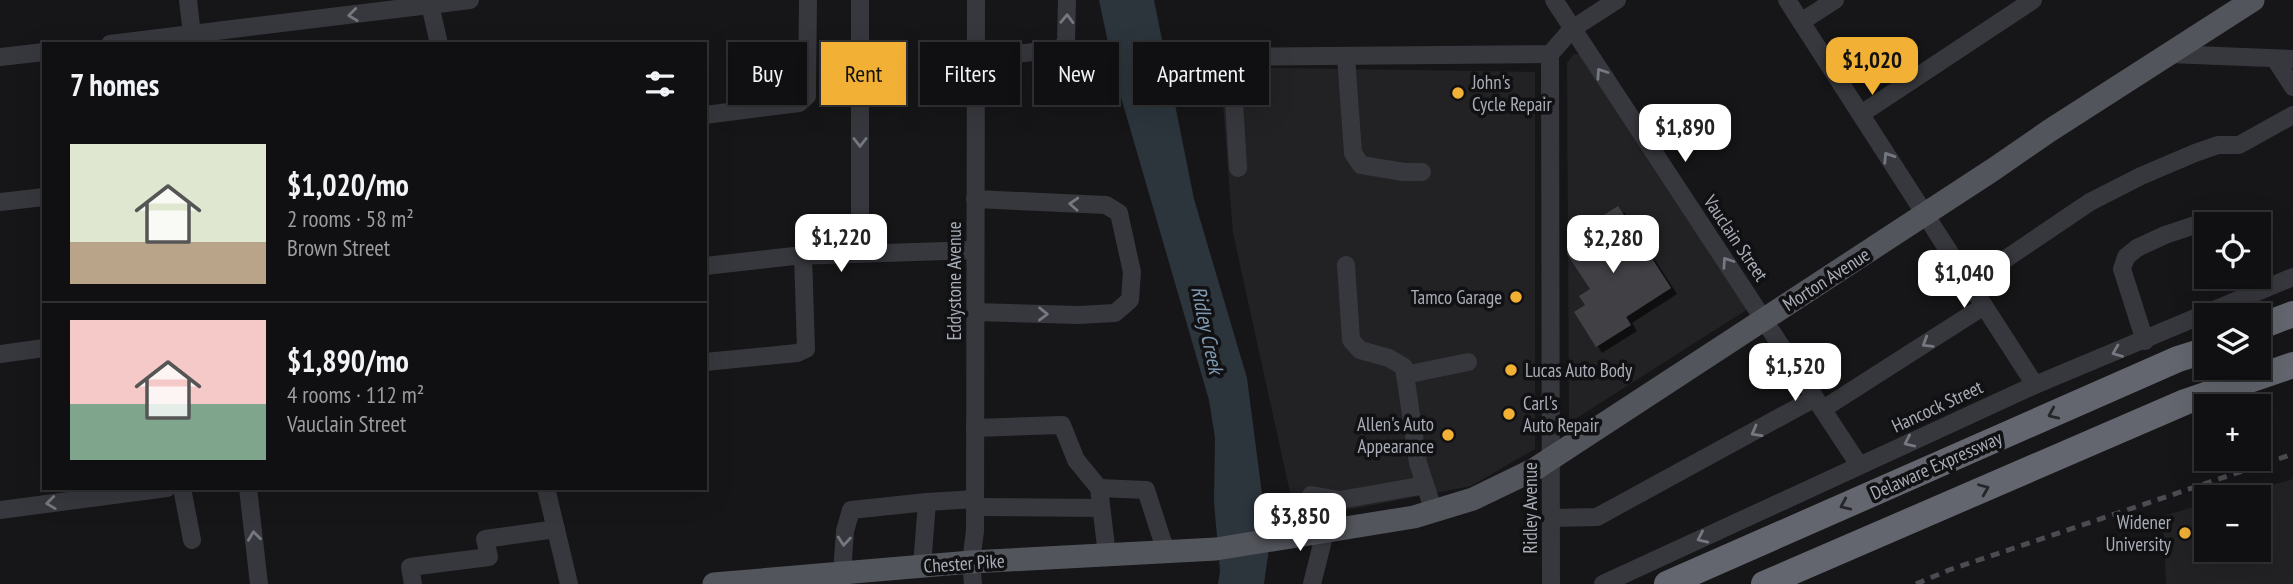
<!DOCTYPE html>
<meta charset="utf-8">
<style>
:root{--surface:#101012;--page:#19191b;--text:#f1f3f6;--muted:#9c9d9f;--line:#303032;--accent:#f2b134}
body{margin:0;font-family:"PT Sans Narrow",sans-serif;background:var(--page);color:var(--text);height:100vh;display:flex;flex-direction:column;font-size:26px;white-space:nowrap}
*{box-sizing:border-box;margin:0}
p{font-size:23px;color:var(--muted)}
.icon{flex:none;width:38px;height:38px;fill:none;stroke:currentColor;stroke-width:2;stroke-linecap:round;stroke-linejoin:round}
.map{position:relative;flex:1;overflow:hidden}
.panel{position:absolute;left:42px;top:42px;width:665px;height:448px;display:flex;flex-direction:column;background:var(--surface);border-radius:0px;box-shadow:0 7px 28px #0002,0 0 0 2px var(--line)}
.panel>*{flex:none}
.guide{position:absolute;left:728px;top:42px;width:665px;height:63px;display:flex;gap:14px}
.controls{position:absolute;left:2194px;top:212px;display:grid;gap:14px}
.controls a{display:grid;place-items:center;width:77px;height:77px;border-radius:0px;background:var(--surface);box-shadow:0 7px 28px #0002,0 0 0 2px var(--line);font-size:35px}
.price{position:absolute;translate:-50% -60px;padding:0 16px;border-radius:14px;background:#fff;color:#222;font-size:23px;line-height:46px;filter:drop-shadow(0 2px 4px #0008)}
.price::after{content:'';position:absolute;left:50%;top:42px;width:21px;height:16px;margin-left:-10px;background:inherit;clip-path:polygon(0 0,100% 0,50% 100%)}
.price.on{background:var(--accent);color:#111}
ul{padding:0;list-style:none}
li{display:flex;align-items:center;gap:21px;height:175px;padding:0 28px}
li+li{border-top:2px solid var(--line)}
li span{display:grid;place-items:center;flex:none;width:196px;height:140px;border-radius:0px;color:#555}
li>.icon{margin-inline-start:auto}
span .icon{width:84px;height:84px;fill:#fffc;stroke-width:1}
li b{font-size:30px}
h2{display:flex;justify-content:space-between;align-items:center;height:84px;padding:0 28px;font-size:30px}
.pill{padding:0 24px;border-radius:0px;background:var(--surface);box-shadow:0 7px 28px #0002,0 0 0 2px var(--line);font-size:24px;line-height:63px}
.pill.on{background:var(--accent);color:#111}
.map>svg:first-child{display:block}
</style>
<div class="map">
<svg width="2293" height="584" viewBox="0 0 2293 584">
<defs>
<filter id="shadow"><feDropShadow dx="6" dy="6" stdDeviation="0" flood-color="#0009"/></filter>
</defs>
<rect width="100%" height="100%" fill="#161618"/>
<g fill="#222225">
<path d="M1574,54H1582L1748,309L1569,423L1567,63Z"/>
<path d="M1220,67L1535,72V449L1471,486L1296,520L1233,233Z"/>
<path d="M2293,479V584H2166L2163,516L2207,503V550H2259V497H2228Z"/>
</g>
<path fill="#2c353c" d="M1099,0H1154L1194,199L1247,378L1269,548L1264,584H1218L1220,571L1214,502L1215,438L1209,400L1116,80Z"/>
<path fill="#404145" filter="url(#shadow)" d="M1618,206L1671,288L1626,317L1631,325L1596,347L1574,312L1585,305L1579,296L1590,289L1567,254L1568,238Z"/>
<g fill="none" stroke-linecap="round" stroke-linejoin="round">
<g stroke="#37383d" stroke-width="18">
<path d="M188,0L193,44"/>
<path d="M429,0L439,44"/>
<path d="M1554,0L1859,465"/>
<path d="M1787,0L2035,385"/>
<path d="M1801,22L1835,0"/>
<path d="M110,44L470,0"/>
<path d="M1550,54L1551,584"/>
<path d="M2169,54L2293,59"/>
<path d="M976,56H999L1060,49L1066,42L1067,0"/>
<path d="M0,57L44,52"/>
<path d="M1219,57L1550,54L1572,29L1617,0"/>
<path d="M1346,57L1353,153L1361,165L1404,172H1422"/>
<path d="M2275,59L2293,87"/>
<path d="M1861,114L2033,0"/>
<path d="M705,115L799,103L807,96V89L808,0"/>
<path d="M1238,168L1234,101L1236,89L1250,76L1262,57"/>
<path d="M0,202L44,197"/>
<path d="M860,254V0"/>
<path d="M1346,265L1351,340L1360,350L1389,358L1404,367L1418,463L1434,512"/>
<path d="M705,266L794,256L975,250"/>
<path d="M2246,276L2253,293"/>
<path d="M1970,283L2090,202L2141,176L2195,153L2218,145H2239L2293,115"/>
<path d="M975,312L1079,315L1115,313L1130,300L1132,272L1119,213L1106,205L975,199"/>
<path d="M2145,341L2122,269L2126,257L2137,248L2165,235L2207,221L2223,224"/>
<path d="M0,354L44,348"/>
<path d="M705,362L797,353L806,349L803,256"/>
<path d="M1405,375L1468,362"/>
<path d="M1823,409L1984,306"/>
<path d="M975,428L1062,425L1076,460L1099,488L1107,555"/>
<path d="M182,488L192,540"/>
<path d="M248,488L259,584"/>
<path d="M546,488L569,584"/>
<path d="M1099,488L1146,490L1166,552"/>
<path d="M927,502L975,499"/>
<path d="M975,507L1101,508"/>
<path d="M0,510L167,488"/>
<path d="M1551,518L1597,517L1815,398"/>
<path d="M1314,534L1311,495L1340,500L1425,485"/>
<path d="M842,573L845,531L851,510L927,502L922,566"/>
<path d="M413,584L410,567L489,557L485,539L556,529"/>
<path d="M973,584L971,562L975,531L976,0"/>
<path d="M1312,584L1325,532"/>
<path d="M1603,584L2035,385L2293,277"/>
</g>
<path stroke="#53555c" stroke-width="23" d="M714,584L971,562L1216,549L1414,517L1473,499L1535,469L1994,169L2049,131L2253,0"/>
<g stroke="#63666e" stroke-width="26">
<path d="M2259,327L2293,314"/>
<path d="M1667,584L2178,359L2207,350"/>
<path d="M1764,584L2185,402L2293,365"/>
</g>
<path stroke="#4a4c52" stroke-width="5" stroke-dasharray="9 7" stroke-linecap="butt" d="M1916,584L1949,570L2293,454"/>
</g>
<defs><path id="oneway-chevron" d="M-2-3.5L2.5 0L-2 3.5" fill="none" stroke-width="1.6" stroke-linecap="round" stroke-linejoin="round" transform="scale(1.75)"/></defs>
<g stroke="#757881">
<use href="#oneway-chevron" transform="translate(353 15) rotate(173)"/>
<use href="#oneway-chevron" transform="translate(1067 19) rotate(-88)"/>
<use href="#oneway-chevron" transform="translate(1601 73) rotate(-124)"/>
<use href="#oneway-chevron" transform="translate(860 142) rotate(90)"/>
<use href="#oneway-chevron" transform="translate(1888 157) rotate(-123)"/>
<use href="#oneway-chevron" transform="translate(1074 204) rotate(-177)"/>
<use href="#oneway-chevron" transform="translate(1727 262) rotate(-124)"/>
<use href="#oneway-chevron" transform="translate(1043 314) rotate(1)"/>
<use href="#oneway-chevron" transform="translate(1927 343) rotate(148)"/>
<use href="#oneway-chevron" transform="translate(2117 352) rotate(158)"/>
<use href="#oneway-chevron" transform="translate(1756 432) rotate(151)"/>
<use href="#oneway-chevron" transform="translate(1909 442) rotate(155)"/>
<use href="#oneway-chevron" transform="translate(51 503) rotate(173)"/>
<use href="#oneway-chevron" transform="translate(254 536) rotate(-97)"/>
<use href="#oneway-chevron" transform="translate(1702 538) rotate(155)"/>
<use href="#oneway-chevron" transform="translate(844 541) rotate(95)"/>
</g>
<g stroke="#26262a">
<use href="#oneway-chevron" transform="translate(2053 414) rotate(156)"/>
<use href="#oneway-chevron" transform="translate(1984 489) rotate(-23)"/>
<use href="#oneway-chevron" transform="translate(1845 505) rotate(156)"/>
</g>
<g fill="#f2b134" stroke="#111113" stroke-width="2.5">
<circle cx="1458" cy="93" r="7"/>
<circle cx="1516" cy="297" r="7"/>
<circle cx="1511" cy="370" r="7"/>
<circle cx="1509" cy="414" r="7"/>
<circle cx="1448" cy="435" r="7"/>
<circle cx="2185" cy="533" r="7"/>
</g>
<g text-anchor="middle" stroke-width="7" stroke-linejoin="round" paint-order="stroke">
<g font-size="19" fill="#a8adb8" stroke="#111113" text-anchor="start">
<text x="1472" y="89">John's<tspan x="1472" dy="22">Cycle Repair</tspan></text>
<text x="1502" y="304" text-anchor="end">Tamco Garage</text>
<text x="1525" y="377">Lucas Auto Body</text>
<text x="1523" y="410">Carl's<tspan x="1523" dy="22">Auto Repair</tspan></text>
<text x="1434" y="431" text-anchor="end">Allen's Auto<tspan x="1434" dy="22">Appearance</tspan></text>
<text x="2171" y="529" text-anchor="end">Widener<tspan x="2171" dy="22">University</tspan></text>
</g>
<g font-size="19" fill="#a8adb8" stroke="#111113">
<text transform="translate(1736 238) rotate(56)" y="7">Vauclain Street</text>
<text transform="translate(1826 279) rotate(-33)" y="7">Morton Avenue</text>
<text transform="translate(954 281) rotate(-90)" y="7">Eddystone Avenue</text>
<text transform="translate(1937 406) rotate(-25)" y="7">Hancock Street</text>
<text transform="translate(1936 465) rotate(-24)" y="7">Delaware Expressway</text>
<text transform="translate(1530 508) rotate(-90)" y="7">Ridley Avenue</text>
<text transform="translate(964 563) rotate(-4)" y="7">Chester Pike</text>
</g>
<g font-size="21" font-style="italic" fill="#7f9bb3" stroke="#111113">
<text transform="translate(1207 330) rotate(78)" y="7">Ridley Creek</text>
</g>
</g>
</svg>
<div class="controls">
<a><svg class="icon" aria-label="locate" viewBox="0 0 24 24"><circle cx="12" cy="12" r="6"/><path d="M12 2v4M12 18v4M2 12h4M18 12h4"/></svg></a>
<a><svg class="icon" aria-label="layers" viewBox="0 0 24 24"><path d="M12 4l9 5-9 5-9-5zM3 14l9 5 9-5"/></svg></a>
<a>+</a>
<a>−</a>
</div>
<b class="price on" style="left:1872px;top:97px">$1,020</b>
<b class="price" style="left:1685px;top:164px">$1,890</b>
<b class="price" style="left:841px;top:274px">$1,220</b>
<b class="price" style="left:1613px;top:275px">$2,280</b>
<b class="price" style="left:1964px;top:310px">$1,040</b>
<b class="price" style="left:1795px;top:403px">$1,520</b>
<b class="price" style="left:1300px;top:553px">$3,850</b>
<div class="guide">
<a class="pill">Buy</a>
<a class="pill on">Rent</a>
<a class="pill">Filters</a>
<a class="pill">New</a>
<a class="pill">Apartment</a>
</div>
<section class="panel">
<h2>7 homes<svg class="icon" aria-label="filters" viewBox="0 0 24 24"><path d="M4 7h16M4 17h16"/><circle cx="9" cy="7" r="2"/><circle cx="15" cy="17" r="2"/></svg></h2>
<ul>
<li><span style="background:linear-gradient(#dfe7d0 70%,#b9a48a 0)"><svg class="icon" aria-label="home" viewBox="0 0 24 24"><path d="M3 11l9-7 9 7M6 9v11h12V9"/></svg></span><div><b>$1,020/mo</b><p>2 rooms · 58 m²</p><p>Brown Street</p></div></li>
<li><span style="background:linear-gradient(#f6c9c9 60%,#7fa58c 0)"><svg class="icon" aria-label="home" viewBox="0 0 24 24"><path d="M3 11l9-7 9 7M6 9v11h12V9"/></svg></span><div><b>$1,890/mo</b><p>4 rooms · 112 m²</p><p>Vauclain Street</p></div></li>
</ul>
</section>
</div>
